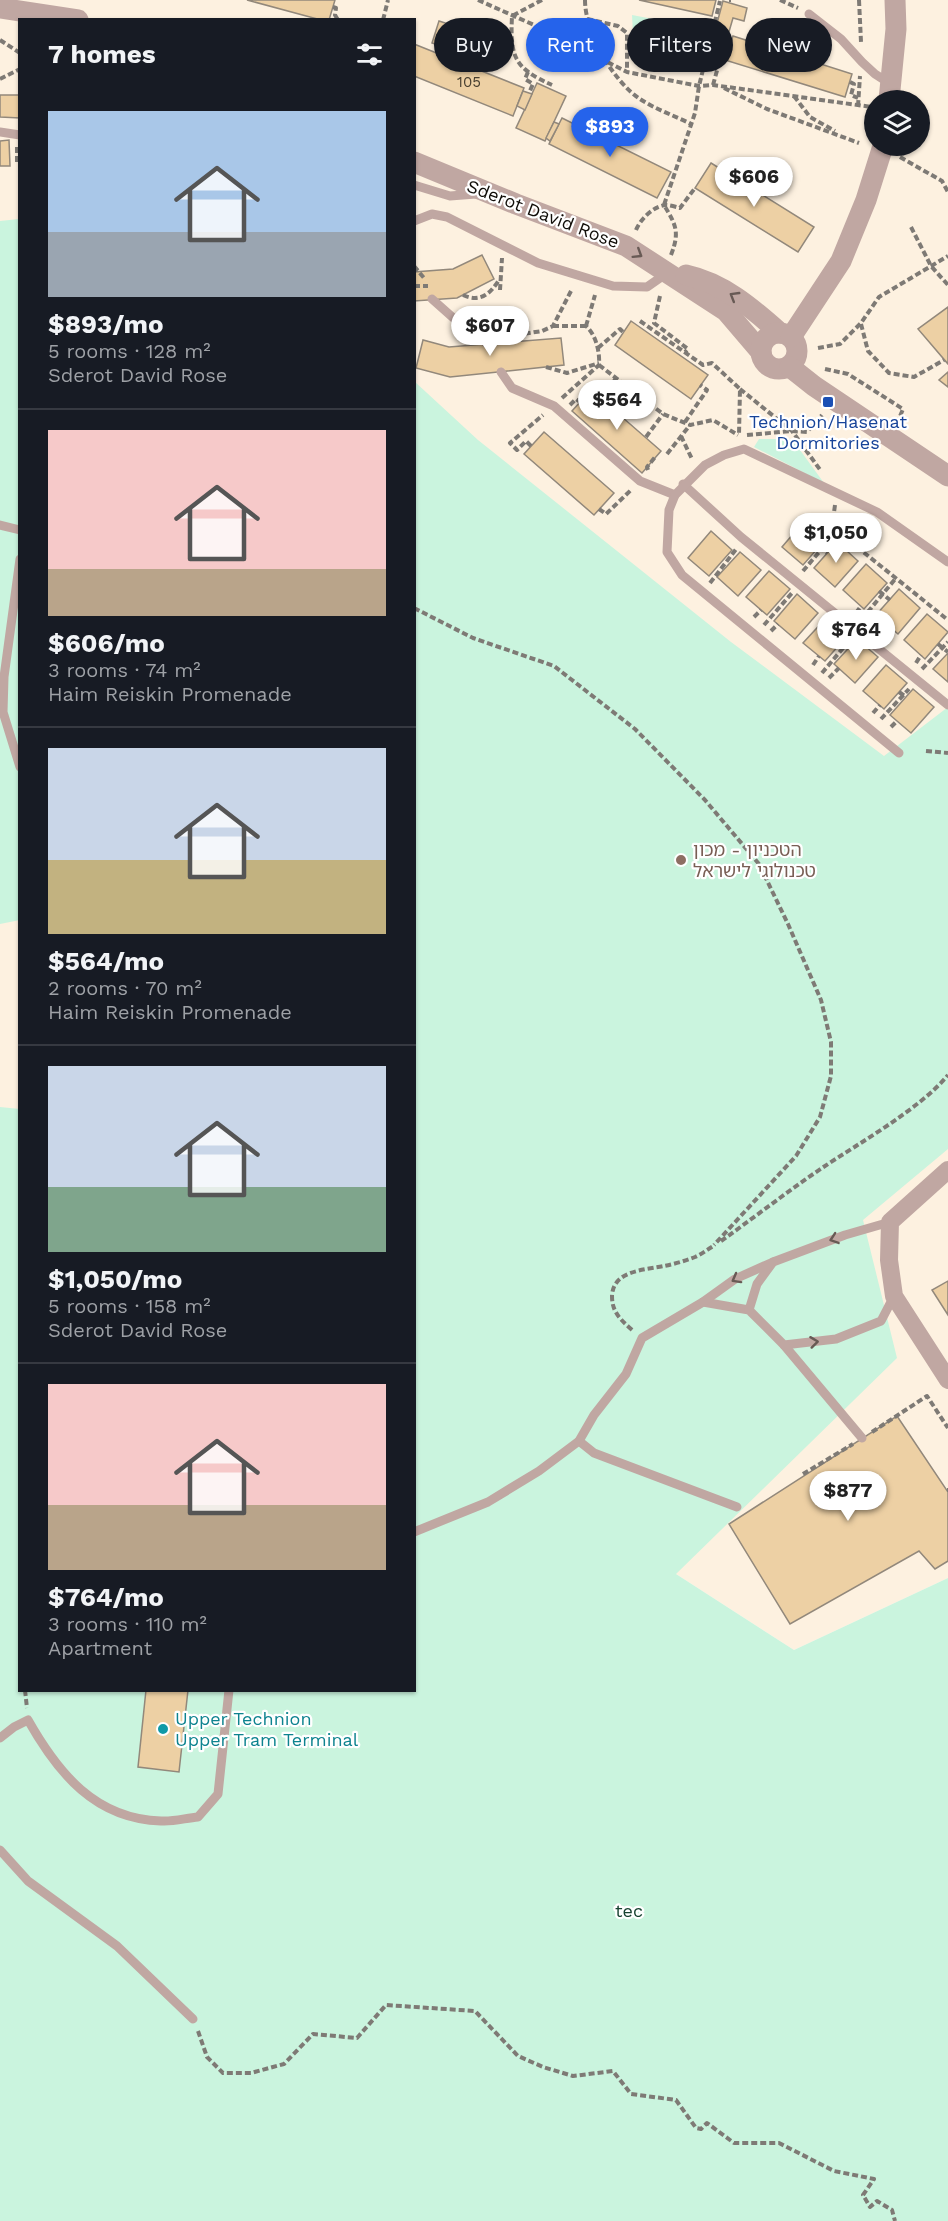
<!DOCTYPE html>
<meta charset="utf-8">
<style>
:root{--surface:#171b24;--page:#20242c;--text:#f1f3f6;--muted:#9ea1a6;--line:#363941;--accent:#2563eb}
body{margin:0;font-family:"Work Sans","Noto Sans Hebrew",sans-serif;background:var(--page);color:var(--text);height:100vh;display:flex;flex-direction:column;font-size:22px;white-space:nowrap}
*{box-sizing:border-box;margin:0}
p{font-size:20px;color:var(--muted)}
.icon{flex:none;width:33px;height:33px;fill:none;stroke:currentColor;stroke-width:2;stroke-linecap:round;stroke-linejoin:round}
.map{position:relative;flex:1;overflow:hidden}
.details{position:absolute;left:18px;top:18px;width:398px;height:1674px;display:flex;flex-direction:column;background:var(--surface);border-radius:0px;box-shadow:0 2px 4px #0004}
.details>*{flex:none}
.top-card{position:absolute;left:434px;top:18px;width:424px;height:54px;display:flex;gap:12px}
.controls{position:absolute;left:864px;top:90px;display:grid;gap:12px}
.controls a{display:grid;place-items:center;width:66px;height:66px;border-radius:50%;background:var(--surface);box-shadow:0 2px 4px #0004;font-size:30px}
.price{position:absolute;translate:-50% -51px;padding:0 14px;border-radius:21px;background:#fff;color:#222;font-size:20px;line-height:39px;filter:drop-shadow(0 2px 3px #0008)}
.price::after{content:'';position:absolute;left:50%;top:36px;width:18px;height:14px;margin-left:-9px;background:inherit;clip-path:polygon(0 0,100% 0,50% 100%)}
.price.selected{background:var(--accent);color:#fff}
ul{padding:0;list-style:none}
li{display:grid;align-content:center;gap:12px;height:318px;padding:0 30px}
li+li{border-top:2px solid var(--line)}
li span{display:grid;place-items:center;height:186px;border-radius:0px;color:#555}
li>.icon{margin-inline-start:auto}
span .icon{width:108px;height:108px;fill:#fffc;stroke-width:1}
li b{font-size:26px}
h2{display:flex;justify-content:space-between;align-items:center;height:72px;padding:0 30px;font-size:26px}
.tag{padding:0 21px;border-radius:27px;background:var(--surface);box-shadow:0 2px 4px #0004;font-size:21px;line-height:54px}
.tag.selected{background:var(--accent);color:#fff}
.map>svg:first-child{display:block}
</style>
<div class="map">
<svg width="948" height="2221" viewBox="0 0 948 2221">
<rect width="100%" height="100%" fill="#fefaf4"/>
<path fill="#fdf1e0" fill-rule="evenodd" d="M0,0H948V1578L794,1650L676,1574L414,1602V20H20V1690L0,1907ZM874,100H920V146H874Z"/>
<g fill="#caf4de">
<path d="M632,15L674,23L671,41L633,34Z"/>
<path d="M19,219L20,920L0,924V221Z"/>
<path d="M414,381L478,440L731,642L884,756L948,707V1149L863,1220L897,1358L676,1574L794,1650L948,1578V2221H0V1107L20,1109V1690H414Z"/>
<path d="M759,439H792L824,483L754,447Z"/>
</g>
<g fill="#edd0a4" stroke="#92887b" stroke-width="1.5">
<path d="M247,0H335L329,20H321Z"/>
<path d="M639,0H716L712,16Z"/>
<path d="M723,1L747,8L744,21L733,18L726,42L713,38Z"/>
<path d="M439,21L461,28L455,50L432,43Z"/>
<path d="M796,21L819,28L813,49L790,43Z"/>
<path d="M733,36L852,74L845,97L725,60Z"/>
<path d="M414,44L524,88L513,116L414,76Z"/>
<path d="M537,83L566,96L545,141L516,128Z"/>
<path d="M523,91L532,94L525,110L517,106Z"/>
<path d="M0,95H20V118L0,117Z"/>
<path d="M562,118L671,172L657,198L549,144Z"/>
<path d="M554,122L559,124L550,141L546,138Z"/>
<path d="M9,140L10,166H0V141Z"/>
<path d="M711,163L814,227L798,252L695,188Z"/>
<path d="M482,255L494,279L457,298L414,301V272L453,269Z"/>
<path d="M948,307V364L918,329Z"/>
<path d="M631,321L708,375L691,399L615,345Z"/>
<path d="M561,338L564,365L450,377L416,368L423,340L449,347Z"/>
<path d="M948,372V387L939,380Z"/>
<path d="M591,390L661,451L642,473L572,411Z"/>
<path d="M544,432L614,493L594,515L524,454Z"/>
<path d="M805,520L826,539L803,565L782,547Z"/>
<path d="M711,531L732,550L709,576L688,558Z"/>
<path d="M837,542L858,561L835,587L814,568Z"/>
<path d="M740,552L761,570L738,596L717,577Z"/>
<path d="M866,564L887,583L864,609L843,590Z"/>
<path d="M769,571L790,589L767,615L746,597Z"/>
<path d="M899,589L920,608L898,634L876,615Z"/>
<path d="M797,594L818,613L795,639L774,621Z"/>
<path d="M927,614L948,632L925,659L904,640Z"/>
<path d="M827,617L848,635L825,661L803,643Z"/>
<path d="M857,639L878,657L855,683L834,664Z"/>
<path d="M948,653V682L933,669Z"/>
<path d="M886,665L907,683L884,709L863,691Z"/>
<path d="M913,689L934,707L911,733L890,715Z"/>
<path d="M948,1281V1315L932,1290Z"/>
<path d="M897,1416L948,1492V1561L935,1569L919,1551L790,1624L729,1524Z"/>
<path d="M146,1690H188L179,1772L138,1767Z"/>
</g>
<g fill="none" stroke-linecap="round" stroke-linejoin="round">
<g stroke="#7e7a75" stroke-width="4" stroke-dasharray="6 3" stroke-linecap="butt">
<path d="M478,0L543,29L627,72L699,86L713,85L872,107"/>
<path d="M542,0L512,16C510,57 514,68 552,85"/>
<path d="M585,0C585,33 613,81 640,99C655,109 675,116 691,124"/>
<path d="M729,0H731"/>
<path d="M780,0L798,8"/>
<path d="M859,0L861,42"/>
<path d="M333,7L336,8L335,15L338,20"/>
<path d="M587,19L618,26L627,33V72"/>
<path d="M383,20L388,0"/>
<path d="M0,40L20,53"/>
<path d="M457,42L498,52L513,48"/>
<path d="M528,72L525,79L533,84L529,93"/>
<path d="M0,79L20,69"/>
<path d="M850,82L854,84L851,95L858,98"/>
<path d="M713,85L723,49L728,51"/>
<path d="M724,88L767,109L859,143"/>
<path d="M794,96L810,117L835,131"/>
<path d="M858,106L860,76"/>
<path d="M17,147V164H20"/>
<path d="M900,157L942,181L948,192"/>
<path d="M911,227L931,266L948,285"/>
<path d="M636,230C640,220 653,206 666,205C670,205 676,207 680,208L695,188"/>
<path d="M671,255C680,232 676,225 664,205L695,113L699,86L720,1"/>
<path d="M414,266L424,278"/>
<path d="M414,286H428"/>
<path d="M500,290L502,258"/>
<path d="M463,295C480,303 490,294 499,280"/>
<path d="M660,296L654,323L688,349L685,352"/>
<path d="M640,321L703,365L712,363L740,389L739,435"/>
<path d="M861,324L868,351L889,373L914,377L944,360"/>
<path d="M553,326H586"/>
<path d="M586,326L595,295"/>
<path d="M498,338L542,331L553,326L572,289"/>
<path d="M598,348L620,329L624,333"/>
<path d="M818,348L840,344L861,323L879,297L948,256"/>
<path d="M599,365L663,414L690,425L713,420L738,435"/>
<path d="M546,367L567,373L599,363"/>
<path d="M825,369L848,374L903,409L898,421"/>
<path d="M740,389L792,431L821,471"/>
<path d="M562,398L599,365C600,352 596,335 586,326"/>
<path d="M602,399L616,378"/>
<path d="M570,405L576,399L580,402"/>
<path d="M685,422L707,390L700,385"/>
<path d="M747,435L792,431L807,432L822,415"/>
<path d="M681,436L692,459"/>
<path d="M646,437L663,414"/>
<path d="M531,446L526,441L517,450L510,443L543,415"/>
<path d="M667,454L690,425"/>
<path d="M648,470L647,467L656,456"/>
<path d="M835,505L832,527L948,620"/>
<path d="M599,509L606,514L631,490"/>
<path d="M819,547L827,553"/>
<path d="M803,571L837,531"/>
<path d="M710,583L737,548"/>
<path d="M879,591L890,600"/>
<path d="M414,608L473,638L554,666L635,729L705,800L759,864L788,924L821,1000L831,1042V1076L820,1117L796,1156L714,1245"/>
<path d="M856,613L861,606"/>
<path d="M754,617L761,610"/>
<path d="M862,619L896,578"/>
<path d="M764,625L792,593"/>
<path d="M871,626L879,618"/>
<path d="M771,631L778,624"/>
<path d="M840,644L847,650"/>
<path d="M938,644L948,652"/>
<path d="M916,663L921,655"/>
<path d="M813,665L819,656"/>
<path d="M922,669L948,642"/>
<path d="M822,673L849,641"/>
<path d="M829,678L839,668"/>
<path d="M899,692L906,697"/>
<path d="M873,713L880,705"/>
<path d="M881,719L909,689"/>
<path d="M891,727L897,721"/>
<path d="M926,751L948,753"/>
<path d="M721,1241C755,1217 788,1191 822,1168C859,1143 920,1109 948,1075"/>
<path d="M632,1330C620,1319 612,1312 612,1296C613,1270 645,1270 664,1266C674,1264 685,1261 695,1257C702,1254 708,1249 715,1245"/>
<path d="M872,1432L927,1396L948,1428"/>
<path d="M803,1474L853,1444"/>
<path d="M947,1490H948"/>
<path d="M25,1690L27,1708"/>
<path d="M198,2031L207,2057L223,2073H251L284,2064L313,2034L357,2038L386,2005L475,2011L518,2056L543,2067L573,2076L613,2071L631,2094L676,2100L696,2128L701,2129L707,2123L734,2143H779L834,2171L874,2179L863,2195L870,2207L877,2201L892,2210L895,2221"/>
</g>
<g stroke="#c0a7a2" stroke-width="9">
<path d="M809,14L841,39L862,62L875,74L889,83"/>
<path d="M0,132L20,135"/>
<path d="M414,185L450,196L476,194"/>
<path d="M414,221L432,214L447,217L538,263L613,286L647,287L667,273"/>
<path d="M432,299L459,323L488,344"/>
<path d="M501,372L512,388L554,406L640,481L675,495"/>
<path d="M683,484L741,537L948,705"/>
<path d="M0,525L20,530"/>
<path d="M20,559L4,677L3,712L20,767"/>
<path d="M899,753L682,575L667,552L669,510L675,495L705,465L724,455L744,449L877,512L948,562"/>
<path d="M703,1302L749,1310L784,1345L836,1339L881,1321L894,1296"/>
<path d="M749,1310L757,1284L773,1262L845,1235L890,1222"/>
<path d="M784,1345L862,1438"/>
<path d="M579,1441L594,1453L737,1507"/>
<path d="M414,1532L488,1502L539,1471L579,1441L594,1415L626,1374L642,1338L703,1302L735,1279L773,1262"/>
<path d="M0,1738L14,1727L28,1720C58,1773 95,1819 161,1821C173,1822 186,1818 198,1817L218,1794L229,1690"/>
<path d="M0,1850L28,1881L117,1946L193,2019"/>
</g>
<path stroke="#c0a7a2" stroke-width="18" d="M948,1170L890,1222L889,1260L894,1296L948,1380"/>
<g stroke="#c0a7a2" stroke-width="21">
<path d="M0,8L78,20"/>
<path d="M889,100L896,29L895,0"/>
<path d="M414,162L516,204L626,246L726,311L761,352"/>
<path d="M686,275C723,283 752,308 780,333"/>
<circle cx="779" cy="351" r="18"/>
<path d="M791,337L841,261L866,200L883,146"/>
<path d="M790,367L814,386L948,476"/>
</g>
</g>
<defs><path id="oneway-chevron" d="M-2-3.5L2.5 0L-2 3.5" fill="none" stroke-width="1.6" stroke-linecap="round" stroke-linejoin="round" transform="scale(1.5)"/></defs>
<g stroke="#685a55">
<use href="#oneway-chevron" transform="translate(638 254) rotate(32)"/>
<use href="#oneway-chevron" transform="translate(734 296) rotate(-149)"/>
<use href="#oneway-chevron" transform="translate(834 1239) rotate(161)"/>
<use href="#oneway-chevron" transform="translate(736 1279) rotate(151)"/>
<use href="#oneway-chevron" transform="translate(814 1342) rotate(-7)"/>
</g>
<rect fill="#1a4fb4" stroke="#fff" stroke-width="2" x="822" y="396" width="12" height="12" rx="3"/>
<circle fill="#8d6e63" stroke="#fff" stroke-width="2" cx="681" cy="860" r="6"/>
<circle fill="#0f9aa8" stroke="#fff" stroke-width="2" cx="163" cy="1729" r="6"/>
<g text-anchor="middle" stroke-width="4.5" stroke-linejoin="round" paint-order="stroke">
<g font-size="15" fill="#473e2f">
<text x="469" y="87">105</text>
</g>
<g font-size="18" fill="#100d08" stroke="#fff">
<text transform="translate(543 214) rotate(21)" y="6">Sderot David Rose</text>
</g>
<g font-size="18" fill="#164399" stroke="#fff">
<text x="828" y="428">Technion/Hasenat<tspan x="828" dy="21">Dormitories</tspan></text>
</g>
<g font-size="18" fill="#785e54" stroke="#fff" text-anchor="start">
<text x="693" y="856">הטכניון - מכון<tspan x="693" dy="21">טכנולוגי לישראל</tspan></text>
</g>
<g font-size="18" fill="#0d838f" stroke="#fff" text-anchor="start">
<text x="175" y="1725">Upper Technion<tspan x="175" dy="21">Upper Tram Terminal</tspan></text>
</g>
<g font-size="18" fill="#174230" stroke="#fff">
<text x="629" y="1917">tec</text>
</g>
</g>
</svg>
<div class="controls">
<a><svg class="icon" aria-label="layers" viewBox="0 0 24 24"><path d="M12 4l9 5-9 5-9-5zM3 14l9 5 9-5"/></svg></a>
</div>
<b class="price selected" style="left:610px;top:158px">$893</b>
<b class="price" style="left:754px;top:208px">$606</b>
<b class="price" style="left:490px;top:357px">$607</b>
<b class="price" style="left:617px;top:431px">$564</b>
<b class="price" style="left:836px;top:564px">$1,050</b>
<b class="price" style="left:856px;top:661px">$764</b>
<b class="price" style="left:848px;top:1522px">$877</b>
<div class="top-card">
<a class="tag">Buy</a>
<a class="tag selected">Rent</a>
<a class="tag">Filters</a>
<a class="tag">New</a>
</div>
<section class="details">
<h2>7 homes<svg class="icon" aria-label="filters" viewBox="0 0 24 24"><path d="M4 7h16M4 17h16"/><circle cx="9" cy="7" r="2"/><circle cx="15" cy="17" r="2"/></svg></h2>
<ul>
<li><span style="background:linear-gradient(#a9c7e8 65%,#9aa5b1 0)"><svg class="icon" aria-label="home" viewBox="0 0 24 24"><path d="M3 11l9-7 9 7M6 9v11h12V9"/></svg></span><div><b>$893/mo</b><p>5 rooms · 128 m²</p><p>Sderot David Rose</p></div></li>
<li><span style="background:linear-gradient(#f6c9c9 75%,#b9a48a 0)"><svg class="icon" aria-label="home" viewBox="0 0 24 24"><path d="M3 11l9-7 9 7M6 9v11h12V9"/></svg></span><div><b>$606/mo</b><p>3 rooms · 74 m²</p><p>Haim Reiskin Promenade</p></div></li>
<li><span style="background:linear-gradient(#c9d6e8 60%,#c2b280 0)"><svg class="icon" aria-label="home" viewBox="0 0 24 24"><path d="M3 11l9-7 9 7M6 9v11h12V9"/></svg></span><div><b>$564/mo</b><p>2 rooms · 70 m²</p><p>Haim Reiskin Promenade</p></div></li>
<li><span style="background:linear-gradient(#c9d6e8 65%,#7fa58c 0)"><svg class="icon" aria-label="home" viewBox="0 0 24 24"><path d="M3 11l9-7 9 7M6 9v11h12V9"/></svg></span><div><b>$1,050/mo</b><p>5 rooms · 158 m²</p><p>Sderot David Rose</p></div></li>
<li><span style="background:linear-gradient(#f6c9c9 65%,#b9a48a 0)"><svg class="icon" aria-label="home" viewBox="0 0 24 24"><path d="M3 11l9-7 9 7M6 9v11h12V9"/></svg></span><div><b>$764/mo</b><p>3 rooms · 110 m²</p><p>Apartment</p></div></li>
</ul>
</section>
</div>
